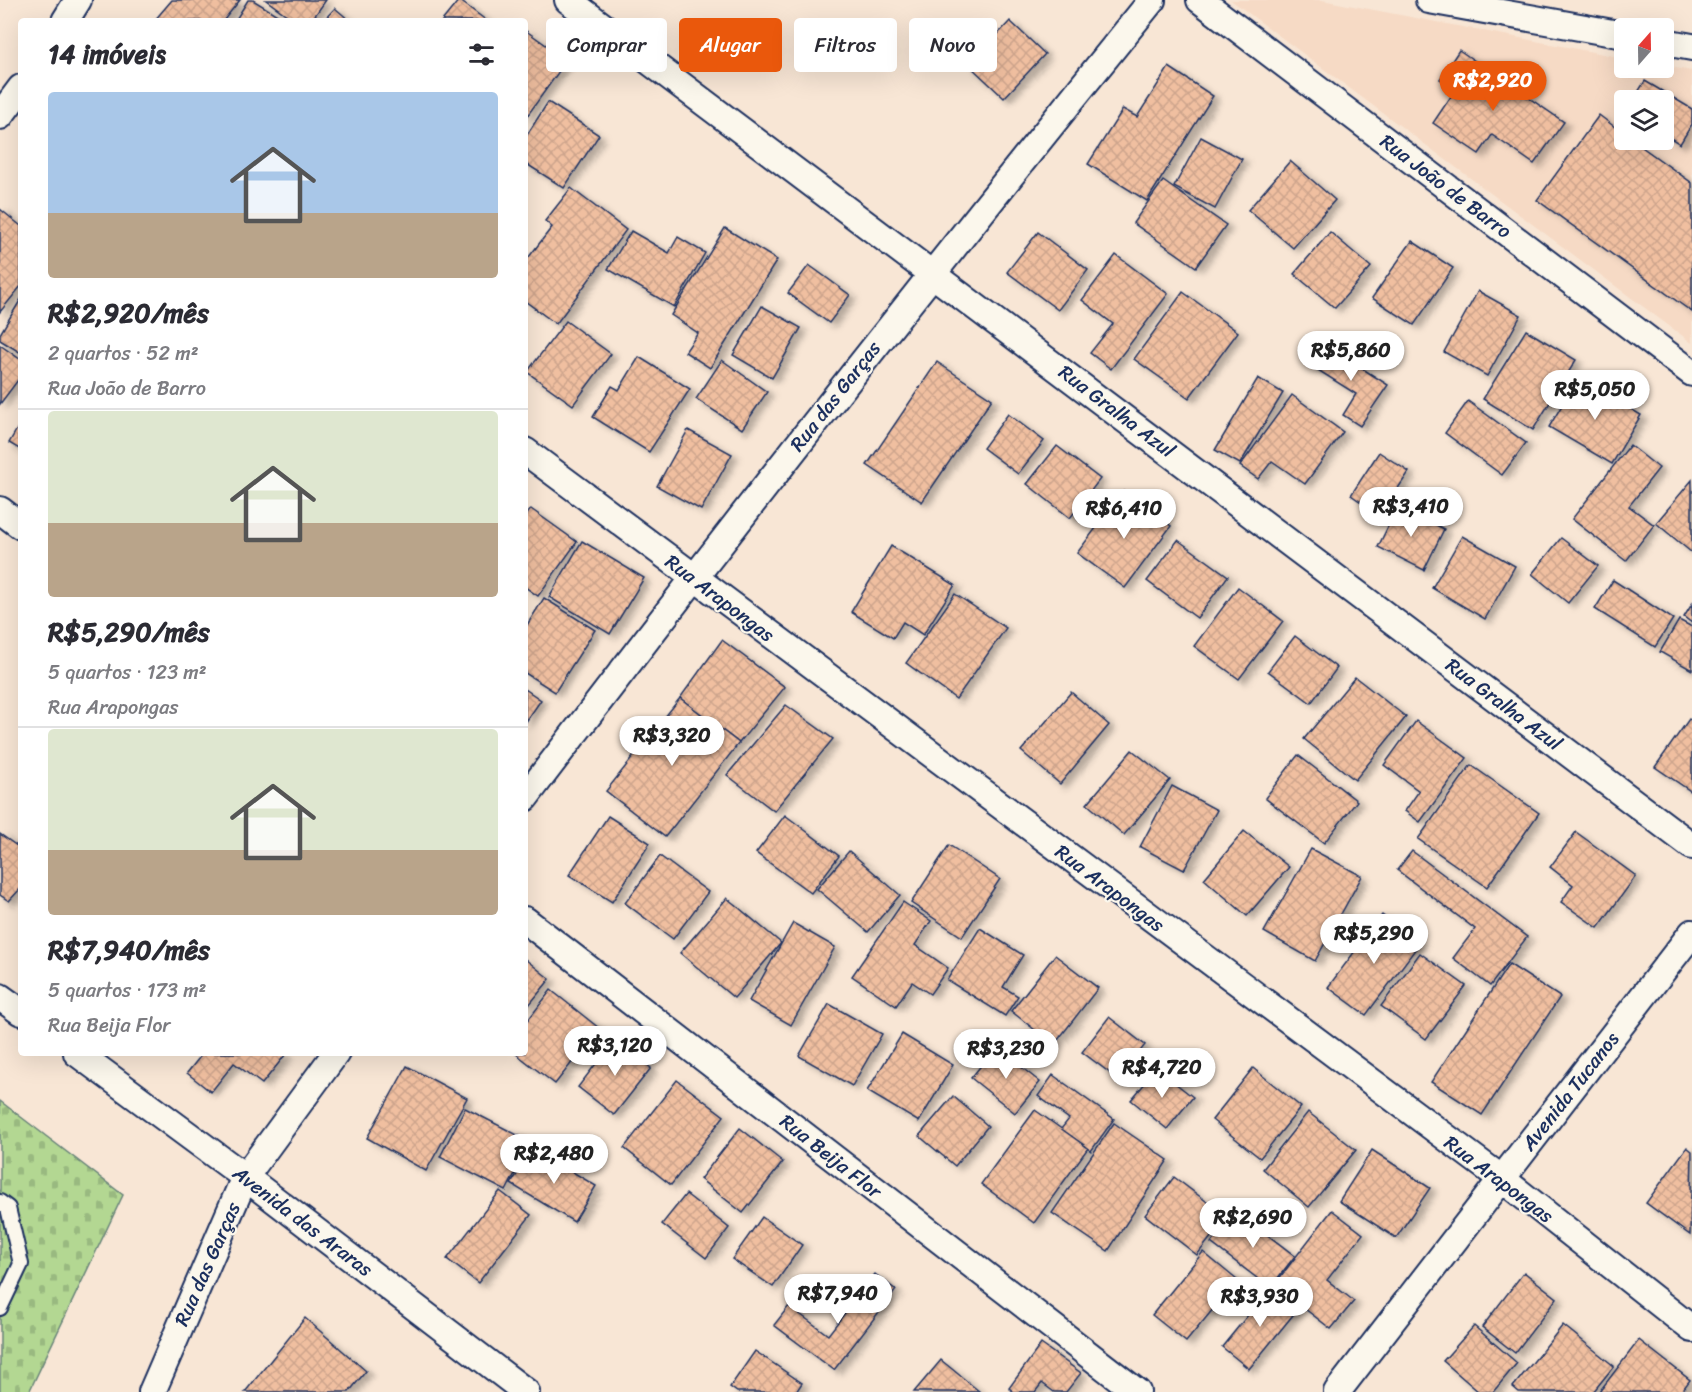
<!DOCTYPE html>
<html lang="pt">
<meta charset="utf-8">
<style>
:root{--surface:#fff;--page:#f2f2f3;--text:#2b2b33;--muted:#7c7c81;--line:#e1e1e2;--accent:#ea580c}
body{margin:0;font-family:Sriracha,sans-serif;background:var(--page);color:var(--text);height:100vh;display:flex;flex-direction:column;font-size:22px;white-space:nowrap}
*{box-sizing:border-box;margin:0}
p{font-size:20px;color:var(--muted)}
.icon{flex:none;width:33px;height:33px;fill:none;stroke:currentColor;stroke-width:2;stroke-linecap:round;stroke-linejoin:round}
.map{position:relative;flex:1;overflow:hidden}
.drawer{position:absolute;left:18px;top:18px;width:510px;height:1038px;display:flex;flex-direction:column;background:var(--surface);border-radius:6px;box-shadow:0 6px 24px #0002}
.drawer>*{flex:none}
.hud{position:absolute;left:546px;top:18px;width:570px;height:54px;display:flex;gap:12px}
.needle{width:39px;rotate:20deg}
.buttons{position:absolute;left:1614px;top:18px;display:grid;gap:12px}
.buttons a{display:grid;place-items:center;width:60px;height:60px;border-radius:6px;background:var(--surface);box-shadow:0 6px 24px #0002;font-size:30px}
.price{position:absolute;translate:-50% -51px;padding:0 14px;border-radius:21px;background:#fff;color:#222;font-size:20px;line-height:39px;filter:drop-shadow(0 2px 3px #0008)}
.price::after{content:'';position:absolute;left:50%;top:36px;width:18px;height:14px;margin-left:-9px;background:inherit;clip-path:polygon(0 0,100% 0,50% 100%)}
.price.current{background:var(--accent);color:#fff}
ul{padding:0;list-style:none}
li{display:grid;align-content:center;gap:12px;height:318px;padding:0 30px}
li+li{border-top:2px solid var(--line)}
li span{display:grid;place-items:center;height:186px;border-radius:6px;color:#555}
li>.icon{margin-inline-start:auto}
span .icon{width:108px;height:108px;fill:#fffc;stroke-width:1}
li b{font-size:26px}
h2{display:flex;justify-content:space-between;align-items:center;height:72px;padding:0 30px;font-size:26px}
.chip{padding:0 21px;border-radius:6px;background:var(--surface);box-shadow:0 6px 24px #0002;font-size:21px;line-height:54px}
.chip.current{background:var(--accent);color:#fff}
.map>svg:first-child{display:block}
</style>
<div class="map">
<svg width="1692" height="1392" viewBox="0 0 1692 1392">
<defs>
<pattern id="cemetery-stones" width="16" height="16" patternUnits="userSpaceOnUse" patternTransform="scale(1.5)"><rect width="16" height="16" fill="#b3d792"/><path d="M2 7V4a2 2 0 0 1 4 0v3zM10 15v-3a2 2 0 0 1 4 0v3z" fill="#99b980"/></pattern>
<pattern id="building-cross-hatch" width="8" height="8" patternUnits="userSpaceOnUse" patternTransform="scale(1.5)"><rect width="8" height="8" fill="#f0bfa0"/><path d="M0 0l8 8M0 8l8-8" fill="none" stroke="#cda48c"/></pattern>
<filter id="shadow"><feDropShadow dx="6" dy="4" stdDeviation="3" flood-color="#0004"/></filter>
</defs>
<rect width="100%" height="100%" fill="#f8e6d5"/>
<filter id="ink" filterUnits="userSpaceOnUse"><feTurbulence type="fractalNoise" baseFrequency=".0167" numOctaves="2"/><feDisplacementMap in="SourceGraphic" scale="12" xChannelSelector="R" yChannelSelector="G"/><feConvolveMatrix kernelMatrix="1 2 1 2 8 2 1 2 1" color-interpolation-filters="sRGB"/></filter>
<g filter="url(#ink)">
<path fill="#f6dac5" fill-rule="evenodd" d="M1231,0H1322L1624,58V68L1664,66L1692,71V343ZM1624,100H1664V140H1624Z"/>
<path fill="url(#cemetery-stones)" stroke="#678378" stroke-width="1.5" d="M0,1101L123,1195L29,1392H0Z"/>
<g fill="url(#building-cross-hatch)" stroke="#1b2f5e" stroke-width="1.5" filter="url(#shadow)">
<path d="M172,0H240L223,21H154Z"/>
<path d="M248,0H253L287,21H235Z"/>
<path d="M266,0H326L311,21H295Z"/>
<path d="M459,0L487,21H442Z"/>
<path d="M335,8L350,21H323Z"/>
<path d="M1010,21L1045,54L1004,98L969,65Z"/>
<path d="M525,30L567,60L525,119Z"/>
<path d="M1459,50L1564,122L1534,164L1492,135L1479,154L1433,123L1456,89L1440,79Z"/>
<path d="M1169,67L1213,96L1147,201L1088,164L1123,109L1137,117Z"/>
<path d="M1645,81L1692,109V124L1680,144L1664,134V100H1633Z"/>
<path d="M548,102L599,135L564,188L525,163V138Z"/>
<path d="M1599,115L1624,134V140H1632L1692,183V312L1537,200Z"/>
<path d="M1201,137L1242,159L1215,209L1174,187Z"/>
<path d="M1290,161L1335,200L1293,248L1248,210Z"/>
<path d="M1163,181L1226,225L1196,267L1133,223Z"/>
<path d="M571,188L626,230L556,324L525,301V262L552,227L545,221Z"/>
<path d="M0,209L21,226V286L0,312Z"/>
<path d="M725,228L777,260L710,368L685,352L698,333L671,315Z"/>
<path d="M631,231L669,253L678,237L705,253L674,307L608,269Z"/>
<path d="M1038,232L1088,270L1058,310L1007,272Z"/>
<path d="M1330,232L1371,267L1335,308L1294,274Z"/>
<path d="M1412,241L1453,268L1414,325L1372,298Z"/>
<path d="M1116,255L1168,294L1111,369L1090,353L1113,324L1082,300Z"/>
<path d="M809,265L850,295L829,323L788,293Z"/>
<path d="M1478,291L1521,315L1487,376L1444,352Z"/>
<path d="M1183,292L1238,332L1189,398L1134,359Z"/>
<path d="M21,299V353L0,340V334Z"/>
<path d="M762,306L801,328L772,378L733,355Z"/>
<path d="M566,321L611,354L573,405L527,372Z"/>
<path d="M1526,330L1576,360L1533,430L1483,399Z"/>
<path d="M1324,344L1388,385L1360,426L1343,415L1356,394L1310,365Z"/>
<path d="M0,345L21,360V376L0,404Z"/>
<path d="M639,357L690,389L649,452L593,417L612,386L619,390Z"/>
<path d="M722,360L767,392L742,429L696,399Z"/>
<path d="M937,362L992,399L922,502L867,465Z"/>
<path d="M1258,378L1283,393L1240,464L1215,450Z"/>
<path d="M1578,378L1641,415L1612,464L1549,427Z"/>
<path d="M1292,395L1343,432L1305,484L1272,461L1258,479L1240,466Z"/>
<path d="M1468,401L1526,443L1502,475L1445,433Z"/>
<path d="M1008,414L1044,441L1018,474L983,448Z"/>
<path d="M21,422V450L9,443Z"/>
<path d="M688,430L732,454L701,510L657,486Z"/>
<path d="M1630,445L1659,468L1629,506L1654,525L1626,561L1572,519Z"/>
<path d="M1057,446L1100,479L1070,518L1027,484Z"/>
<path d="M1379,452L1409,472L1380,515L1351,495Z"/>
<path d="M1692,480V553L1656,523Z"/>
<path d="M1124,491L1171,526L1125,588L1077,553Z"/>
<path d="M1398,506L1444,529L1424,570L1378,547Z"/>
<path d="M531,509L577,542L538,596L525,587V517Z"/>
<path d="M1462,536L1515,566L1485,619L1432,588Z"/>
<path d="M1561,538L1598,566L1568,603L1532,574Z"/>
<path d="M1178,540L1228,576L1197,618L1147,581Z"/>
<path d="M582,541L644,578L610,634L549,597Z"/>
<path d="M891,546L955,585L923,635L903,622L893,638L851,612Z"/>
<path d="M1613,580L1673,619L1655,647L1595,609Z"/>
<path d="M1238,587L1283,621L1239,679L1194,646Z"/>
<path d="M955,594L1006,628L956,699L906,663Z"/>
<path d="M544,598L595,630L555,692L525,673V628Z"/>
<path d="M1692,604V623L1684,617Z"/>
<path d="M1679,620L1692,627V670L1660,652Z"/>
<path d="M1295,636L1337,668L1311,703L1268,671Z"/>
<path d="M722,640L785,687L739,743L680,698Z"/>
<path d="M1355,677L1406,717L1355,780L1304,739Z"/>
<path d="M525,689L541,700L525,723Z"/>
<path d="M1071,692L1109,725L1060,784L1021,751Z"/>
<path d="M680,698L739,743L665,837L606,791Z"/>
<path d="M786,705L833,739L774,811L727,775Z"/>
<path d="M1689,719L1692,721V792L1655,767Z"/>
<path d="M1416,721L1467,758L1420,822L1405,811L1419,791L1384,765Z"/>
<path d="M1132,750L1170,780L1124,835L1087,804Z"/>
<path d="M1298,755L1357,801L1324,843L1265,798Z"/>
<path d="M1471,765L1539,813L1487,887L1418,839Z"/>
<path d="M1172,786L1217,810L1184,870L1140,847Z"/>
<path d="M785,815L839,856L811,893L756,853Z"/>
<path d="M608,816L650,843L612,902L569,875Z"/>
<path d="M1244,831L1289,867L1247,916L1204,879Z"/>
<path d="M1576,832L1636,876L1598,928L1561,902L1573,885L1550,867Z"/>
<path d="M0,834L21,849V888L9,901L0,895Z"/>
<path d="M949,845L1000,879L962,937L911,903Z"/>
<path d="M1311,849L1362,876L1315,961L1264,932Z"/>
<path d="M849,851L900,895L868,932L817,889Z"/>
<path d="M1412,851L1527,937L1490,986L1453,958L1475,929L1397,870Z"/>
<path d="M660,856L708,892L673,939L625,903Z"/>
<path d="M727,898L781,943L734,998L680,953Z"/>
<path d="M903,902L931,921L915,945L948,968L930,994L912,982L896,1006L852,976Z"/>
<path d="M1382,915L1420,943L1366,1015L1328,987Z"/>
<path d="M793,923L835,947L791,1025L749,1001Z"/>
<path d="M980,928L1023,955L1003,987L1018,996L1005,1016L947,980Z"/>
<path d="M1420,953L1466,986L1426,1039L1381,1006Z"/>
<path d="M1055,955L1098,988L1054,1045L1011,1011Z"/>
<path d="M525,959L550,979L525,1010Z"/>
<path d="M1509,964L1560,997L1482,1115L1431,1082Z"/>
<path d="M551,990L599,1028L555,1084L515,1053H525V1024Z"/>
<path d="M829,1004L882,1034L852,1086L799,1056Z"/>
<path d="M1109,1017L1145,1045L1118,1079L1082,1052Z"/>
<path d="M902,1034L953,1065L919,1122L867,1091Z"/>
<path d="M615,1039L651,1068L614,1115L578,1087Z"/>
<path d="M996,1047L1040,1082L1015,1113L971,1078Z"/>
<path d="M203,1053H285L286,1054L262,1084L234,1063L211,1092L187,1073Z"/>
<path d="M407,1066L467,1098L426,1171L367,1138Z"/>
<path d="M1253,1068L1301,1107L1260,1158L1212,1120Z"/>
<path d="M1157,1069L1193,1097L1167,1129L1131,1100Z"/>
<path d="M1053,1075L1114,1119L1091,1151L1061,1129L1069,1119L1038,1096Z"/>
<path d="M677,1080L724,1116L671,1185L624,1148Z"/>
<path d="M953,1096L988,1126L955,1166L919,1136Z"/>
<path d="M465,1108L531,1142L506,1191L440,1157Z"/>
<path d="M1035,1110L1088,1148L1034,1223L981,1184Z"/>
<path d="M1308,1112L1356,1150L1309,1207L1263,1169Z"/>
<path d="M1114,1123L1168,1160L1108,1251L1052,1213Z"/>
<path d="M740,1128L783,1162L743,1213L700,1179Z"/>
<path d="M1687,1147L1692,1151L1690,1235L1646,1203Z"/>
<path d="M533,1148L596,1186L574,1222L511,1184Z"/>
<path d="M1372,1150L1430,1188L1396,1238L1339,1201Z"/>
<path d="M1174,1177L1227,1217L1197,1255L1145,1215Z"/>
<path d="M500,1191L531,1215L478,1283L447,1259Z"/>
<path d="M686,1194L729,1228L706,1258L662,1224Z"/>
<path d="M1235,1210L1295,1256L1270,1288L1211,1243Z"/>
<path d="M1332,1210L1363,1234L1327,1280L1354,1301L1331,1329L1274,1285Z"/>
<path d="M762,1217L802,1245L773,1287L732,1259Z"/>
<path d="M1203,1252L1237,1280L1186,1342L1152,1315Z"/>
<path d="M1524,1272L1557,1298L1515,1353L1482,1327Z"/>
<path d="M875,1274L896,1290L834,1370L774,1325L789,1306L828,1335Z"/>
<path d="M1270,1288L1297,1310L1249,1369L1222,1347Z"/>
<path d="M305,1318L366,1371L349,1392H245Z"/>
<path d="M1563,1325L1614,1366L1593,1392H1519L1513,1387Z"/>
<path d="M1474,1326L1517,1363L1493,1392H1479L1443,1361Z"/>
<path d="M1639,1340L1690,1380L1681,1392H1599Z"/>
<path d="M1041,1344L1081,1373L1066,1392H1054L1042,1383L1035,1392H1014L1009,1388Z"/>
<path d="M755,1351L802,1383L796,1392H737L730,1387Z"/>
<path d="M941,1360L980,1392H914Z"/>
</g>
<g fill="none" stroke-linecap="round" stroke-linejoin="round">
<g stroke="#1b2f5e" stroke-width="18">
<path id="lane" d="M0,1202L8,1208L21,1264L0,1308"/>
</g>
<g stroke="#1b2f5e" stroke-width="30">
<g id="street">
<path d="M568,0L1692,846"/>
<path d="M1200,0L1692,373"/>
<path d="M1429,0L1624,35"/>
<path d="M65,21L78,0"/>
<path d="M1664,42L1692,47"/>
<path d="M0,116L21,88"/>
<path d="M525,451L1502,1179L1692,1329"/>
<path d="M0,510L21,526"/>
<path d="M525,798C730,529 939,263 1152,0"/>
<path d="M525,920L1137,1392"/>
<path d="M0,997L21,1012"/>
<path d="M77,1053L245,1177L526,1392"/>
<path d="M152,1392L245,1177L336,1053"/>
<path d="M1337,1392L1692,933"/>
</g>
</g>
<use href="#lane" stroke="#fbf7ec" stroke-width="14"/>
<use href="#street" stroke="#fbf7ec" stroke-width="26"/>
</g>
</g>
<g text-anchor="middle" stroke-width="4.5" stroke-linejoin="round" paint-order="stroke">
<g font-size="20" fill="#1b2f5e" stroke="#fbf7ec">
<text transform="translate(1446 186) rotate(37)" y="7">Rua João de Barro</text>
<text transform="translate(835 396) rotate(-52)" y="7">Rua das Garças</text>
<text transform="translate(1117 411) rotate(37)" y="7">Rua Gralha Azul</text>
<text transform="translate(720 598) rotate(37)" y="7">Rua Arapongas</text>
<text transform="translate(1504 704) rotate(37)" y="7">Rua Gralha Azul</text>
<text transform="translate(1110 888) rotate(37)" y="7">Rua Arapongas</text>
<text transform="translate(1570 1091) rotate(-52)" y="7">Avenida Tucanos</text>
<text transform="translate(831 1156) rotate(38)" y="7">Rua Beija Flor</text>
<text transform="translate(1499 1179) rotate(37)" y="7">Rua Arapongas</text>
<text transform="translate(303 1221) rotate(37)" y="7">Avenida das Araras</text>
<text transform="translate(207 1264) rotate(-66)" y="7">Rua das Garças</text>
</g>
</g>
</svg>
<div class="buttons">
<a><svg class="needle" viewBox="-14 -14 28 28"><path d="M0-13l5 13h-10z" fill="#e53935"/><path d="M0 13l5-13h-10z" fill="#7c7c81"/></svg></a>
<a><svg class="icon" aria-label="layers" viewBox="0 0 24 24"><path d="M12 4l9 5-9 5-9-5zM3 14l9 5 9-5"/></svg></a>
</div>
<b class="price current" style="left:1493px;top:112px">R$2,920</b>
<b class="price" style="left:1351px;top:382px">R$5,860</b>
<b class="price" style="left:1595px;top:421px">R$5,050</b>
<b class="price" style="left:1411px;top:538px">R$3,410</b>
<b class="price" style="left:1124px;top:540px">R$6,410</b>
<b class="price" style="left:672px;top:767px">R$3,320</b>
<b class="price" style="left:1374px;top:965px">R$5,290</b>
<b class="price" style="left:615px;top:1077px">R$3,120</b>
<b class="price" style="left:1006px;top:1080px">R$3,230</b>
<b class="price" style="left:1162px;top:1099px">R$4,720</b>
<b class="price" style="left:554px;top:1185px">R$2,480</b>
<b class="price" style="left:1253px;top:1249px">R$2,690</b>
<b class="price" style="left:838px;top:1325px">R$7,940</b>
<b class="price" style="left:1260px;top:1328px">R$3,930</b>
<div class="hud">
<a class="chip">Comprar</a>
<a class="chip current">Alugar</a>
<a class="chip">Filtros</a>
<a class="chip">Novo</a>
</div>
<section class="drawer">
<h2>14 imóveis<svg class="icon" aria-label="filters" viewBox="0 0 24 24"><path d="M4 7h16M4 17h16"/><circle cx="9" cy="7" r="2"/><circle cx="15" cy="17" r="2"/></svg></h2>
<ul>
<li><span style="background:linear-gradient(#a9c7e8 65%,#b9a48a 0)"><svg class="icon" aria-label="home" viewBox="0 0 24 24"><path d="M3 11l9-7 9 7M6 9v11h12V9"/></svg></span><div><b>R$2,920/mês</b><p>2 quartos · 52 m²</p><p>Rua João de Barro</p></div></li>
<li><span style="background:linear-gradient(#dfe7d0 60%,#b9a48a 0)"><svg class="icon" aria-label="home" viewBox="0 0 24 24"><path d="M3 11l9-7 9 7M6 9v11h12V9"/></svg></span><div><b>R$5,290/mês</b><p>5 quartos · 123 m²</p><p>Rua Arapongas</p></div></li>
<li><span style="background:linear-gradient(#dfe7d0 65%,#b9a48a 0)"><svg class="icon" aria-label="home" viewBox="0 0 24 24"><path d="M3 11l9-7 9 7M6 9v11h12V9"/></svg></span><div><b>R$7,940/mês</b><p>5 quartos · 173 m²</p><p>Rua Beija Flor</p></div></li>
</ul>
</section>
</div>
